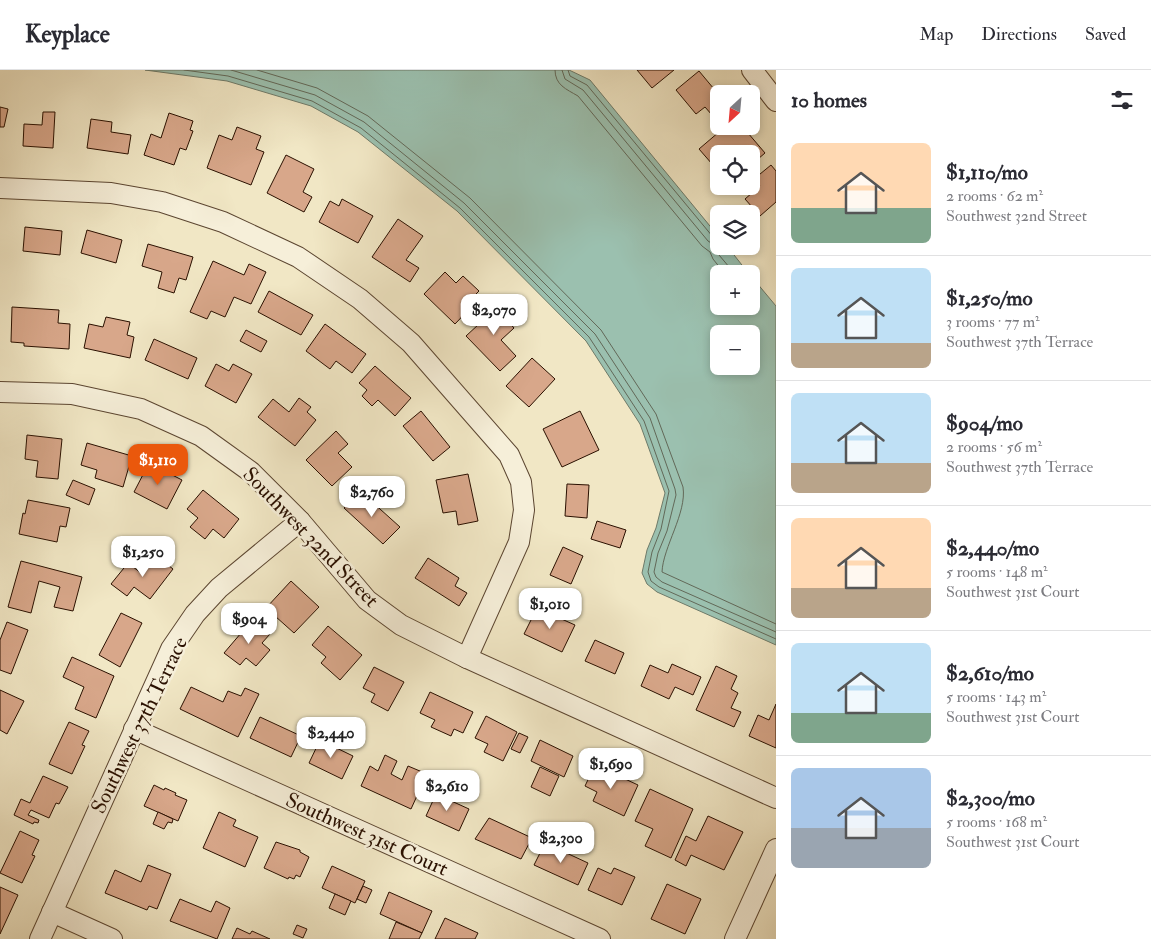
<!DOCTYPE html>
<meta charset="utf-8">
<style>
:root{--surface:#fff;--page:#f2f2f3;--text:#2b2b33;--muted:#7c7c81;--line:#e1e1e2;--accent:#ea580c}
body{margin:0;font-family:"IM FELL Double Pica",serif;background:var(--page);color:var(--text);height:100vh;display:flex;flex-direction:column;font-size:19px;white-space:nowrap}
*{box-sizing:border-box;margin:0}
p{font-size:16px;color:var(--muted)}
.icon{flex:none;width:28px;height:28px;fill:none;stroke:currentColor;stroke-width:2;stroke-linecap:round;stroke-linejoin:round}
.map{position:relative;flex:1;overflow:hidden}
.panel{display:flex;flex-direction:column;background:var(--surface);width:375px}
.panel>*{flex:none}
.needle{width:32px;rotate:206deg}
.fabs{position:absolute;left:710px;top:15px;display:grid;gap:10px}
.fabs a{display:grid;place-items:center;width:50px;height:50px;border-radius:8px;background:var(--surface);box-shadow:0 2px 8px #0003;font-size:25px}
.price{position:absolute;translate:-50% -42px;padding:0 11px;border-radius:10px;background:#fff;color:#222;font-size:16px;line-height:32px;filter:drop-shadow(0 1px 2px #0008)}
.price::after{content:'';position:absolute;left:50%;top:30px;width:15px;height:11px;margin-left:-8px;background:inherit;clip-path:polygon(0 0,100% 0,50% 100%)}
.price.current{background:var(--accent);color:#fff}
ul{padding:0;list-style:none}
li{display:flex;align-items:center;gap:15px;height:125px;padding:0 15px}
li+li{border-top:1px solid var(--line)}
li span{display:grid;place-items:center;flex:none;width:140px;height:100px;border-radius:8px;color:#555}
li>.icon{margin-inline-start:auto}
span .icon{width:60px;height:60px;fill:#fffc;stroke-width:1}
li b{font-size:21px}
h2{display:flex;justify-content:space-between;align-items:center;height:60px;padding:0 15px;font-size:21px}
header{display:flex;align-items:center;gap:30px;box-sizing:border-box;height:70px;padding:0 25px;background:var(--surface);border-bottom:1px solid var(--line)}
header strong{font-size:24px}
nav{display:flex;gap:28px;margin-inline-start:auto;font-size:18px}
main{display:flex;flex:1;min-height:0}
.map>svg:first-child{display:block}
</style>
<header>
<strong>Keyplace</strong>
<nav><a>Map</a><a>Directions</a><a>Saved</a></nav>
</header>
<main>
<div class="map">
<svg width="776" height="869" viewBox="0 0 776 869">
<rect width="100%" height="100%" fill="#f1e7c5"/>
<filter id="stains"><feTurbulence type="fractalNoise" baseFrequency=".004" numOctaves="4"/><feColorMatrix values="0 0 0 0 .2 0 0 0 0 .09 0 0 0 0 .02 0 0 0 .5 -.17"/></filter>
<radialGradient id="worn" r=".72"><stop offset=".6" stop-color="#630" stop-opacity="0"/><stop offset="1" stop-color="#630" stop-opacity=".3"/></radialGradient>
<path fill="#9bc0af" stroke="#6e7a69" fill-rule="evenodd" d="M145,0H569L590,10L719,167V176H727L749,204H719V236H751V206L776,236V575L657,522L647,514L642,503L647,480L656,458L665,423L640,354L586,271L457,141L358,62L311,36L227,11ZM719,264H751V296H719Z"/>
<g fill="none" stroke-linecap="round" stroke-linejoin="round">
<g stroke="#626858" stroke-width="1">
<path d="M184,0L228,6L312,31L361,58L460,138L589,267L644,351L669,421L661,459L652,482L648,502L651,511L659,517L776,569"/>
<path d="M231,0L315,25L364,52L464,133L595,264L650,348L675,419L676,425L667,461L658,483L654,502L656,507L662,512L776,562"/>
<path d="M257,0L317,18L368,46L470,128L601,260L656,344L683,417C687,443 663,477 662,502L776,554"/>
<path d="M555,0C555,15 566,19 578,26L702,176L710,182L713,189L725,204"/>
<path d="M562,0L565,9L583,20L708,171L716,176L719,185L735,204"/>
<path d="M568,0L570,6L587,15L713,167L719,169"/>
</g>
</g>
<g fill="#d8a78a" stroke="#2a1000">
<path d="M637,0H674L652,18Z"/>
<path d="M699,1L719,25V40L712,45L705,37L696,44L676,20Z"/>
<path d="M0,37L8,39L4,57H0Z"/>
<path d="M43,42H55L53,78L23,76L24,54L42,55Z"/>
<path d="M169,43L193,51L190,60L193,61L186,80L180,78L174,95L144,85L151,64L161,68Z"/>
<path d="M91,49L112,52L111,62L131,65L128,84L87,78Z"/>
<path d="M726,56H742L765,83L751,95V84H719V102L699,79Z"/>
<path d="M237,57L261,66L256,79L264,82L251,115L207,98L219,65L232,70Z"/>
<path d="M286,85L314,99L303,122L312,127L304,142L267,123Z"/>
<path d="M771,95L776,101V132L760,146L745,129L760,116L754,109Z"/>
<path d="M342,129L373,146L358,173L319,152L330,131L339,136Z"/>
<path d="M398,149L423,166L406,190L419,198L410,212L372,187Z"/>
<path d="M25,157L62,161L60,185L23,181Z"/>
<path d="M87,160L122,170L116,193L81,183Z"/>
<path d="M148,174L193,187L186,210L179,208L174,223L158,218L162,202L142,196Z"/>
<path d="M213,191L244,205L249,194L266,202L251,234L234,227L225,247L211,241L207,249L190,242Z"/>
<path d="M445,202L456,213L463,206L479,221L472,228L476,232L455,254L424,224Z"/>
<path d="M269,221L313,245L301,265L258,242Z"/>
<path d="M505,230L514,241L506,249L514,258L501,270L516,286L500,301L466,266Z"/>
<path d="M12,237L59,240L58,253L70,254L69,279L24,276V273L11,272Z"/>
<path d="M106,247L130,252L127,265L134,267L130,288L84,278L89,254L103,257Z"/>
<path d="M325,254L366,284L352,303L336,291L330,299L306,281Z"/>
<path d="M246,260L267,271L261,282L240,271Z"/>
<path d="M154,269L197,288L188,309L145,290Z"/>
<path d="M532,288L555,309L529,337L506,316Z"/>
<path d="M216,294L229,301L233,294L252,304L236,333L205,316Z"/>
<path d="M375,296L411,328L395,346L378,330L372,336L362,326L367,320L359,313Z"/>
<path d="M299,328L311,337L307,342L316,350L295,376L258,347L273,329L289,342Z"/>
<path d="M421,341L450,377L433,391L403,356Z"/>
<path d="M580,341L599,380L562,397L543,359Z"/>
<path d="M336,361L348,374L338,383L352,397L332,416L306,390Z"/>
<path d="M27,365L62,369L58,409L36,407L38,391L25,389Z"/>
<path d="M87,373L132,386L123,417L95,408L97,400L81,395Z"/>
<path d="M149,393L182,410L167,439L134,422Z"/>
<path d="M468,404L478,451L458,455L456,441L443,443L436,410Z"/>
<path d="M73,410L95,419L89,435L66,425Z"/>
<path d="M567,414L589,415L587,448L565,446Z"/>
<path d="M203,420L239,449L224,468L213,459L205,469L190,457L198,448L187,439Z"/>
<path d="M360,421L400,457L383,474L344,438Z"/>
<path d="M28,430L70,438L66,457L60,456L57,472L19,464L23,443L25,444Z"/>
<path d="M597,451L626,460L620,478L591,469Z"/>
<path d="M563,477L583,486L571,514L550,505Z"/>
<path d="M155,485L173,499L150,529L134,517L127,526L111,514L128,493L141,503Z"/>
<path d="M428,488L459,508L455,516L467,523L459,536L415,508Z"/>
<path d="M21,491L82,507L73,541L54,537L60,517L39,511L31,543L8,537Z"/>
<path d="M291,511L319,537L294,563L266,538Z"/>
<path d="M537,538L575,555L562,582L524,564Z"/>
<path d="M121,543L142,553L120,597L99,585Z"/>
<path d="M253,549L270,564L262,573L270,580L256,596L246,588L240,595L224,583Z"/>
<path d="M7,552L28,560L11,604L0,600V570Z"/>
<path d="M328,556L362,585L340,610L321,593L326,587L312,575Z"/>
<path d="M595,570L624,583L615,604L585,591Z"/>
<path d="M72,587L114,606L96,648L75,639L84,617L63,607Z"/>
<path d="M672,594L701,607L693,625L675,617L669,629L641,616L650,595L668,603Z"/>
<path d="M716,596L737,606L731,619L738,623L731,638L741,642L734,657L696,640Z"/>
<path d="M374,597L404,612L388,641L371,632L375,624L363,618Z"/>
<path d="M191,617L223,632L228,621L241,626L245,618L259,624L238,667L180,639Z"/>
<path d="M0,620L24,631L7,664L0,660Z"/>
<path d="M430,622L473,642L463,663L454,659L451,666L431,657L435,650L420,643Z"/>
<path d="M776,634V678L749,666L758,645L769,650Z"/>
<path d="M486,646L517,662L503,691L484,682L488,674L475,668Z"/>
<path d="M260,647L301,666L291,687L250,668Z"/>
<path d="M69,652L89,661L82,675L85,676L72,704L49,694Z"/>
<path d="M519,663L528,667L520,683L511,679Z"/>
<path d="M320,670L353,686L342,709L309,693Z"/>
<path d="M540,670L573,686L564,707L531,691Z"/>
<path d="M385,685L397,691L391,704L402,710L408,696L427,704L411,739L361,716L370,696L378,701Z"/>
<path d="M595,695L638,715L624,746L593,731L597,722L585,716Z"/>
<path d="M540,697L559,706L550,726L531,717Z"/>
<path d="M43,706L68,717L59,734L56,733L49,748L31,740L28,745L39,750L38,753L34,752L33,754L14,745L21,729L30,733Z"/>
<path d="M154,715L164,720L165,718L176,723L175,725L187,730L178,751L144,736Z"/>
<path d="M650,719L693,739L671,788L645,776L653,759L635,751Z"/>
<path d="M436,724L469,739L459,761L426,746Z"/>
<path d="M158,742L173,749L172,753L168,752L164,759L153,754Z"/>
<path d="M219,742L236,750L233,756L258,767L245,797L203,778Z"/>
<path d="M708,746L743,762L724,800L691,785L686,796L675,790L686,766L696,771Z"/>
<path d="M489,748L532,768L521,789L475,769Z"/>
<path d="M20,761L39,770L32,785L35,786L22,813L0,803Z"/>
<path d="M276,772L300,780V782L309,787L300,807L296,805L294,809L289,807L288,809L264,798Z"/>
<path d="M545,773L588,793L578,815L534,795Z"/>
<path d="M148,795L171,804L157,839L149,836L147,840L105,823L115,800L141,812Z"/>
<path d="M332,796L365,811L355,833L322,818Z"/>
<path d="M598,798L611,804L614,798L635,807L622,835L588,820Z"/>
<path d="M667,814L701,829L685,864L651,849Z"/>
<path d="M363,816L372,820L366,833L357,829Z"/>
<path d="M0,817L18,825L0,864Z"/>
<path d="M389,822L432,841L422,863L380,844Z"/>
<path d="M335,824L351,831L345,845L329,838Z"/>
<path d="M180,829L211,842L216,831L230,838L217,869L170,851Z"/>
<path d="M445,848L478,863L475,869H435Z"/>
<path d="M396,852L422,863L419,869H389Z"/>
<path d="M297,855L307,859L303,868L293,864Z"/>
<path d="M237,858L250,864L252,861L270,869H232Z"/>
</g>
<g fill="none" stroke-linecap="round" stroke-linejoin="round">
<g stroke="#5c4631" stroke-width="22">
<g id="minor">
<path d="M752,0L776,31"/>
<path d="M0,118L111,123L162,132L223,152L298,187L360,229L411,273L509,385L521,412L524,440L519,472L467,588"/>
<path d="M0,322L72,324L141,339L201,366L251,402L300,451L367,530L401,555L467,588L776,728"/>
<path d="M134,659L600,869"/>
<path d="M52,842L112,869"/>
<path d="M40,869L171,579L195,544L219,518L300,451"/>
<path d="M735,869L776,779"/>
</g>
</g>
<use href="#minor" stroke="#f6efd9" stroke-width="20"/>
</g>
<g text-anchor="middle" stroke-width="5" stroke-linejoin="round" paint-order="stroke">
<g font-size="21" fill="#2a1000" stroke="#f6efd9">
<text transform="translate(311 467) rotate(46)" y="7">Southwest 32nd Street</text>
<text transform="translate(139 655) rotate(-64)" y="7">Southwest 37th Terrace</text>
<text transform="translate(367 764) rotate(24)" y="7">Southwest 31st Court</text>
</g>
</g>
<rect width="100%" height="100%" filter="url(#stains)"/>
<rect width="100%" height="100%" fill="url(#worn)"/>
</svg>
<div class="fabs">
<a><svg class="needle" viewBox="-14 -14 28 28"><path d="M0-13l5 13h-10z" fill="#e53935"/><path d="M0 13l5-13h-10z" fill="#7c7c81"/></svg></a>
<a><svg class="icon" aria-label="locate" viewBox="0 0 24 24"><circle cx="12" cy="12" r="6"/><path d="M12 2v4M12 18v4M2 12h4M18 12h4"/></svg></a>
<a><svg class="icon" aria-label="layers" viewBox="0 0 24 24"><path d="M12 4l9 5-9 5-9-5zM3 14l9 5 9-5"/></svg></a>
<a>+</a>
<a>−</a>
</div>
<b class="price" style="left:494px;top:266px">$2,070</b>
<b class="price current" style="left:158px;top:416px">$1,110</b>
<b class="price" style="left:372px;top:448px">$2,760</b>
<b class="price" style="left:143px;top:508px">$1,250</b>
<b class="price" style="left:550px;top:560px">$1,010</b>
<b class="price" style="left:249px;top:575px">$904</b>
<b class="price" style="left:331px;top:689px">$2,440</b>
<b class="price" style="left:611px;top:720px">$1,690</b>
<b class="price" style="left:447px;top:742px">$2,610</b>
<b class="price" style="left:561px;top:794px">$2,300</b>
</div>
<section class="panel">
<h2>10 homes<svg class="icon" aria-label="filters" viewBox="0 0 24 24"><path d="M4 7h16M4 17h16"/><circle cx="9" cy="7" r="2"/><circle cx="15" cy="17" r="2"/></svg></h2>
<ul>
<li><span style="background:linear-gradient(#ffd9b3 65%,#7fa58c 0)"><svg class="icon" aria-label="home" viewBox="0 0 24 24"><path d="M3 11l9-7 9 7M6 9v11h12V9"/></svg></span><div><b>$1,110/mo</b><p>2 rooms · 62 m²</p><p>Southwest 32nd Street</p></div></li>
<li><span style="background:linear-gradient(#bfe0f5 75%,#b9a48a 0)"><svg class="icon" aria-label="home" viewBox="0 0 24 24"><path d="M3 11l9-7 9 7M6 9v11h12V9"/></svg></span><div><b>$1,250/mo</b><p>3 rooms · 77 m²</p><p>Southwest 37th Terrace</p></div></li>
<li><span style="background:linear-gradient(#bfe0f5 70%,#b9a48a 0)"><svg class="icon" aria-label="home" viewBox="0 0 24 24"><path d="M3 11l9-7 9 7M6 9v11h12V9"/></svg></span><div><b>$904/mo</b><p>2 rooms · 56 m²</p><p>Southwest 37th Terrace</p></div></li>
<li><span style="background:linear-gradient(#ffd9b3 70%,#b9a48a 0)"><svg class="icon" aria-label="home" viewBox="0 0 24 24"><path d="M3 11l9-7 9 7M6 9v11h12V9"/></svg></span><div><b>$2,440/mo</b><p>5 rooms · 148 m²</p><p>Southwest 31st Court</p></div></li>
<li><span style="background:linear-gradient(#bfe0f5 70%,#7fa58c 0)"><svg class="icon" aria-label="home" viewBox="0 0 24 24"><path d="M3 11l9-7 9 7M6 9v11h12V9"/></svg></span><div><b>$2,610/mo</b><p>5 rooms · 143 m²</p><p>Southwest 31st Court</p></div></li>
<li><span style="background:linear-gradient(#a9c7e8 60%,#9aa5b1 0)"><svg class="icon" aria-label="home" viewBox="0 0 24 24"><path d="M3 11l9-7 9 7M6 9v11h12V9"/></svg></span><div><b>$2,300/mo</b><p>5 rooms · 168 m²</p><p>Southwest 31st Court</p></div></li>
</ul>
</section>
</main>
